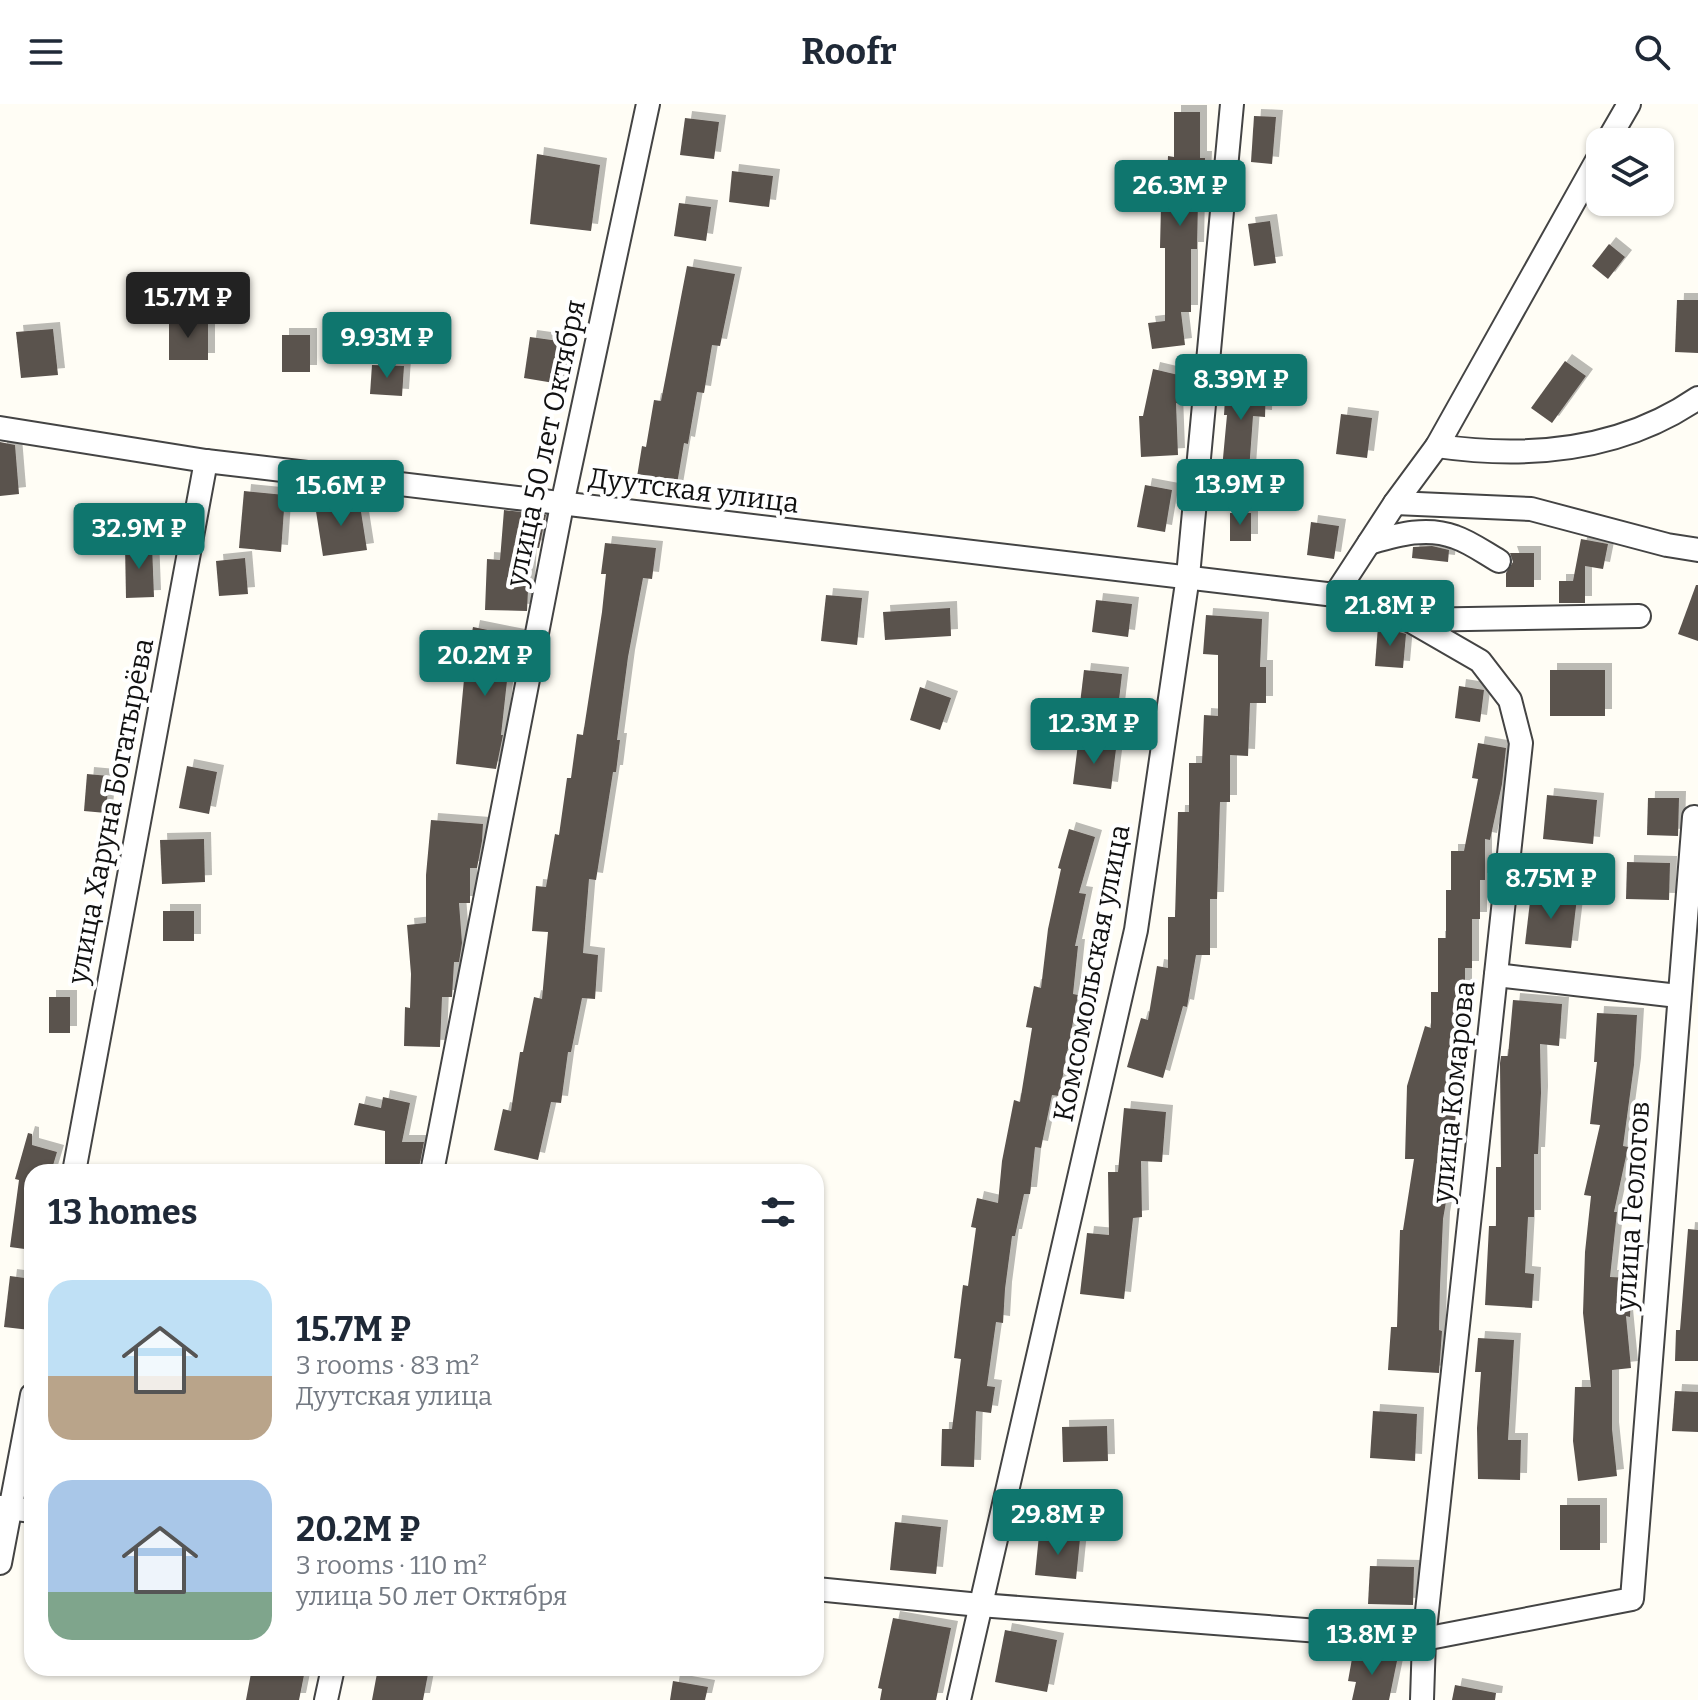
<!DOCTYPE html>
<meta charset="utf-8">
<style>
:root{--surface:#fff;--page:#f6f6f7;--text:#1f2937;--muted:#747a83;--accent:#0f766e}
body{margin:0;font-family:Bitter,serif;background:var(--page);color:var(--text);height:100vh;display:flex;flex-direction:column;font-size:30px;white-space:nowrap}
*{box-sizing:border-box;margin:0}
p{font-size:26px;color:var(--muted)}
.icon{flex:none;width:44px;height:44px;fill:none;stroke:currentColor;stroke-width:2;stroke-linecap:round;stroke-linejoin:round}
.map{position:relative;flex:1;overflow:hidden}
.sheet{position:absolute;left:24px;top:1060px;width:800px;height:512px;display:flex;flex-direction:column;background:var(--surface);border-radius:24px;box-shadow:0 2px 6px #0004}
.sheet>*{flex:none}
.buttons{position:absolute;left:1586px;top:24px;display:grid;gap:16px}
.buttons a{display:grid;place-items:center;width:88px;height:88px;border-radius:16px;background:var(--surface);box-shadow:0 2px 6px #0004;font-size:40px}
.price{position:absolute;translate:-50% -68px;padding:0 18px;border-radius:8px;background:var(--accent);color:#fff;font-size:26px;line-height:52px;filter:drop-shadow(0 2px 4px #0008)}
.price::after{content:'';position:absolute;left:50%;top:48px;width:24px;height:18px;margin-left:-12px;background:inherit;clip-path:polygon(0 0,100% 0,50% 100%)}
.price.active{background:#222;color:#fff}
ul{padding:0;list-style:none}
li{display:flex;align-items:center;gap:24px;height:200px;padding:0 24px}
li span{display:grid;place-items:center;flex:none;width:224px;height:160px;border-radius:24px;color:#555}
li>.icon{margin-inline-start:auto}
span .icon{width:96px;height:96px;fill:#fffc;stroke-width:1}
li b{font-size:34px}
h2{display:flex;justify-content:space-between;align-items:center;height:96px;padding:0 24px;font-size:34px}
header{display:flex;justify-content:space-between;align-items:center;height:104px;padding:0 24px;background:var(--surface);font-size:36px;font-weight:700}
.map>svg:first-child{display:block}
</style>
<header><svg class="icon" aria-label="menu" viewBox="0 0 24 24"><path d="M4 6h16M4 12h16M4 18h16"/></svg>Roofr<svg class="icon" aria-label="search" viewBox="0 0 24 24"><circle cx="10" cy="10" r="6"/><path d="M15 15l6 6"/></svg></header>
<div class="map">
<svg width="1698" height="1596" viewBox="0 0 1698 1596">
<defs>
<filter id="shadow"><feDropShadow dx="7" dy="-7" stdDeviation="0" flood-color="#0004"/></filter>
</defs>
<rect width="100%" height="100%" fill="#fffdf5"/>
<g fill="#5a524d" filter="url(#shadow)">
<path d="M1174,8H1200V54H1205L1203,97H1198L1197,145H1191V208H1181L1185,241L1152,245L1148,219L1165,217V144H1160L1161,101H1166L1168,52L1174,53Z"/>
<path d="M1254,12L1276,13L1272,60L1251,58Z"/>
<path d="M685,14L719,18L714,55L680,51Z"/>
<path d="M537,50L600,61L591,127L530,120Z"/>
<path d="M732,67L773,72L769,103L729,98Z"/>
<path d="M679,99L711,103L706,137L674,132Z"/>
<path d="M1270,117L1276,159L1254,162L1248,120Z"/>
<path d="M1609,140L1625,153L1608,175L1592,162Z"/>
<path d="M687,162L735,170L720,242L712,241L704,289L697,288L688,340L684,339L676,386L636,379L642,342L646,343L654,296L661,297Z"/>
<path d="M1677,196H1698V249L1675,248Z"/>
<rect x="169" y="217" width="39" height="39"/>
<path d="M53,225L58,271L21,274L16,228Z"/>
<rect x="282" y="231" width="28" height="37"/>
<path d="M530,233L566,238L560,280L524,274Z"/>
<path d="M1565,257L1586,272L1552,319L1531,304Z"/>
<path d="M372,261L404,262L402,292L370,290Z"/>
<path d="M1153,265L1187,273L1181,300L1176,299L1178,351L1141,353L1139,312H1143Z"/>
<path d="M1226,278L1266,281L1265,313L1253,312L1249,367L1222,365L1227,311H1224Z"/>
<path d="M1341,310L1372,314L1367,354L1336,350Z"/>
<path d="M0,338L15,341L19,390L0,392Z"/>
<path d="M1145,381L1172,386L1165,428L1137,423Z"/>
<path d="M244,387L285,391L281,448L239,444Z"/>
<path d="M359,395L367,446L323,452L315,401Z"/>
<path d="M504,406L546,411L539,444L530,443L527,507L485,506L487,455L500,456Z"/>
<rect x="1230" y="409" width="21" height="28"/>
<path d="M1311,418L1339,422L1334,455L1307,451Z"/>
<path d="M1581,435L1608,440L1603,465L1585,462V499H1559V477H1573Z"/>
<path d="M605,439L656,444L652,475L643,474L628,553L617,636H620L616,668H613L596,776L589,775L583,849L598,851L595,895L582,894L571,948H568L561,999L551,998L538,1056L494,1046L503,1005L511,1007L520,948H523L534,893L542,895L548,828L532,827L536,782L546,783L555,730L559,731L567,674H571L577,630L583,631L602,508L606,470H601Z"/>
<path d="M125,441H152L154,493L126,494Z"/>
<path d="M1432,442L1449,446L1448,458L1412,454L1413,443Z"/>
<path d="M1510,449H1534V483H1506V469L1513,458Z"/>
<path d="M245,454L248,490L219,492L216,457Z"/>
<path d="M1696,481H1698V537L1678,530Z"/>
<path d="M826,491L862,494L857,541L821,537Z"/>
<path d="M1096,496L1132,500L1128,533L1092,528Z"/>
<path d="M950,504L951,532L885,536L883,508Z"/>
<path d="M1206,511L1262,515L1260,563H1266V599H1250L1248,652L1230,651V698H1220L1217,795H1210V851H1196L1187,903L1183,902L1163,974L1127,963L1141,914L1148,916L1157,862L1168,864V813H1175L1178,708H1189V659H1202L1204,611L1218,612V551L1203,550Z"/>
<path d="M1378,522L1406,530L1403,564L1375,562Z"/>
<path d="M473,523L518,532L507,577L501,631H503L496,665L456,660L465,565Z"/>
<path d="M1084,566L1122,570L1117,613L1079,608Z"/>
<rect x="1550" y="566" width="55" height="46"/>
<path d="M1459,582L1484,586L1480,618L1455,614Z"/>
<path d="M920,583L951,594L940,626L910,616Z"/>
<path d="M1478,639L1506,644L1502,680L1490,736L1485,735V776H1480V815H1472V864H1465V925L1447,986H1458L1455,1019L1448,1018L1445,1074L1450,1075L1443,1115L1440,1182L1439,1226L1442,1227L1439,1269L1388,1266L1391,1223H1397L1400,1126H1403L1414,1055H1405L1407,982L1425,922L1431,924V888H1438V834H1446V786H1451V747H1464L1478,675L1472,674Z"/>
<path d="M1078,640L1116,645L1111,685L1073,680Z"/>
<path d="M187,662L217,668L209,710L179,704Z"/>
<path d="M87,670L109,672L106,709L84,707Z"/>
<path d="M1547,691L1597,696L1593,740L1543,735Z"/>
<path d="M1648,694H1679L1678,732L1647,731Z"/>
<path d="M431,716L483,720L482,737L477,764H470V799H459L462,839L459,858H454L452,893H442L440,943L404,942L405,903L410,904L411,870L407,821L426,819V771Z"/>
<path d="M1069,725L1095,733L1079,789L1086,790L1075,842H1078L1073,890L1078,891L1059,992L1052,991L1041,1044L1035,1043L1030,1090H1024L1015,1132H1012L1005,1185L1003,1219L996,1218L987,1282L995,1283L991,1309L976,1307L974,1363L941,1362L942,1325H952L961,1255L954,1254L963,1181L968,1182L976,1124L971,1123L977,1094L998,1099L1002,1057L1014,996L1020,998L1032,924L1026,923L1034,882L1041,884L1048,825L1061,765L1058,764Z"/>
<path d="M204,735L205,778L162,780L160,736Z"/>
<path d="M1627,758L1670,759L1669,796L1626,795Z"/>
<path d="M1531,789L1577,794L1571,844L1525,840Z"/>
<rect x="163" y="807" width="31" height="30"/>
<rect x="49" y="893" width="21" height="36"/>
<path d="M1513,896L1562,900L1559,942L1540,940L1541,989L1538,1050H1534V1113H1528L1525,1169L1534,1170L1532,1204L1485,1201L1489,1122H1496V1063H1501L1500,959L1501,952H1508Z"/>
<path d="M1597,909L1637,911L1634,961L1623,1042L1628,1043L1614,1108H1617L1610,1173L1632,1174L1630,1213L1626,1212L1631,1264L1612,1266V1325L1617,1372L1578,1377L1573,1337L1575,1283H1591L1583,1209L1585,1148L1591,1092L1584,1091L1600,1021L1590,1020L1597,958H1594Z"/>
<path d="M383,993L410,999L402,1038H424L419,1064H385V1027L354,1021L359,999L381,1004Z"/>
<path d="M1124,1004L1166,1008L1162,1058L1141,1057L1142,1113L1133,1114L1124,1195L1080,1190L1087,1129L1109,1131L1108,1068H1118Z"/>
<path d="M28,1029L32,1030V1041L57,1048L51,1068H32V1146L10,1143L19,1076L15,1075Z"/>
<path d="M1688,1125L1698,1126V1257H1675L1676,1226H1680Z"/>
<path d="M10,1172L32,1175L30,1226L4,1223Z"/>
<path d="M1478,1234L1514,1236L1508,1336H1521L1520,1376L1478,1375L1477,1324L1481,1268H1475Z"/>
<path d="M1675,1287L1698,1288V1328L1672,1327Z"/>
<path d="M1373,1307L1417,1310L1415,1357L1370,1354Z"/>
<path d="M1107,1322L1108,1357L1063,1358L1062,1323Z"/>
<rect x="1560" y="1401" width="40" height="45"/>
<path d="M895,1418L941,1423L936,1470L890,1466Z"/>
<path d="M1039,1431L1080,1435L1076,1475L1035,1471Z"/>
<path d="M1370,1462L1414,1463L1413,1501L1368,1500Z"/>
<path d="M893,1514L951,1524L936,1596H880L882,1585L878,1584Z"/>
<path d="M1005,1526L1057,1536L1047,1588L995,1578Z"/>
<path d="M1353,1549L1397,1557L1389,1596H1352L1356,1578L1348,1577Z"/>
<path d="M252,1564L305,1566L299,1596H246Z"/>
<path d="M378,1564H396L428,1570L423,1596H372Z"/>
<path d="M673,1577L708,1583L705,1596H670Z"/>
<path d="M1455,1581L1496,1589L1495,1596H1452Z"/>
</g>
<g fill="none" stroke-linecap="round" stroke-linejoin="round">
<g stroke="#444" stroke-width="26">
<g id="minor">
<path d="M1607,38L1629,0"/>
<path d="M0,324L206,357L1335,491L1409,516L1480,557L1510,596L1521,639L1424,1535L1422,1596"/>
<path d="M1437,342C1528,355 1621,347 1698,294"/>
<path d="M1395,399L1531,405L1667,441L1698,446"/>
<path d="M1369,439C1397,431 1426,422 1455,433C1470,438 1485,449 1499,457"/>
<path d="M1335,491L1395,399L1437,342L1600,51"/>
<path d="M1411,516L1639,512"/>
<path d="M1496,871L1678,892"/>
<path d="M74,1068L206,357"/>
<path d="M432,1068L562,401L648,0"/>
<path d="M0,1403L32,1407"/>
<path d="M0,1459L32,1291"/>
<path d="M816,1485L980,1501L1424,1535L1632,1495L1694,713"/>
<path d="M326,1596L333,1564"/>
<path d="M959,1596L1136,826L1188,472L1232,0"/>
</g>
</g>
<use href="#minor" stroke="#fff" stroke-width="22"/>
</g>
<g text-anchor="middle" stroke-width="8" stroke-linejoin="round" paint-order="stroke">
<g font-size="28" fill="#111" stroke="#fff">
<text transform="translate(545 339) rotate(-78)" y="10">улица 50 лет Октября</text>
<text transform="translate(694 386) rotate(7)" y="10">Дуутская улица</text>
<text transform="translate(110 707) rotate(-79)" y="10">улица Харуна Богатырёва</text>
<text transform="translate(1091 869) rotate(-79)" y="10">Комсомольская улица</text>
<text transform="translate(1453 988) rotate(-84)" y="10">улица Комарова</text>
<text transform="translate(1632 1102) rotate(-86)" y="10">улица Геологов</text>
</g>
</g>
</svg>
<div class="buttons">
<a><svg class="icon" aria-label="layers" viewBox="0 0 24 24"><path d="M12 4l9 5-9 5-9-5zM3 14l9 5 9-5"/></svg></a>
</div>
<b class="price" style="left:1180px;top:124px">26.3M ₽</b>
<b class="price active" style="left:188px;top:236px">15.7M ₽</b>
<b class="price" style="left:387px;top:276px">9.93M ₽</b>
<b class="price" style="left:1241px;top:318px">8.39M ₽</b>
<b class="price" style="left:1240px;top:423px">13.9M ₽</b>
<b class="price" style="left:341px;top:424px">15.6M ₽</b>
<b class="price" style="left:139px;top:467px">32.9M ₽</b>
<b class="price" style="left:1390px;top:544px">21.8M ₽</b>
<b class="price" style="left:485px;top:594px">20.2M ₽</b>
<b class="price" style="left:1094px;top:662px">12.3M ₽</b>
<b class="price" style="left:1551px;top:817px">8.75M ₽</b>
<b class="price" style="left:1058px;top:1453px">29.8M ₽</b>
<b class="price" style="left:1372px;top:1573px">13.8M ₽</b>
<section class="sheet">
<h2>13 homes<svg class="icon" aria-label="filters" viewBox="0 0 24 24"><path d="M4 7h16M4 17h16"/><circle cx="9" cy="7" r="2"/><circle cx="15" cy="17" r="2"/></svg></h2>
<ul>
<li><span style="background:linear-gradient(#bfe0f5 60%,#b9a48a 0)"><svg class="icon" aria-label="home" viewBox="0 0 24 24"><path d="M3 11l9-7 9 7M6 9v11h12V9"/></svg></span><div><b>15.7M ₽</b><p>3 rooms · 83 m²</p><p>Дуутская улица</p></div></li>
<li><span style="background:linear-gradient(#a9c7e8 70%,#7fa58c 0)"><svg class="icon" aria-label="home" viewBox="0 0 24 24"><path d="M3 11l9-7 9 7M6 9v11h12V9"/></svg></span><div><b>20.2M ₽</b><p>3 rooms · 110 m²</p><p>улица 50 лет Октября</p></div></li>
</ul>
</section>
</div>
